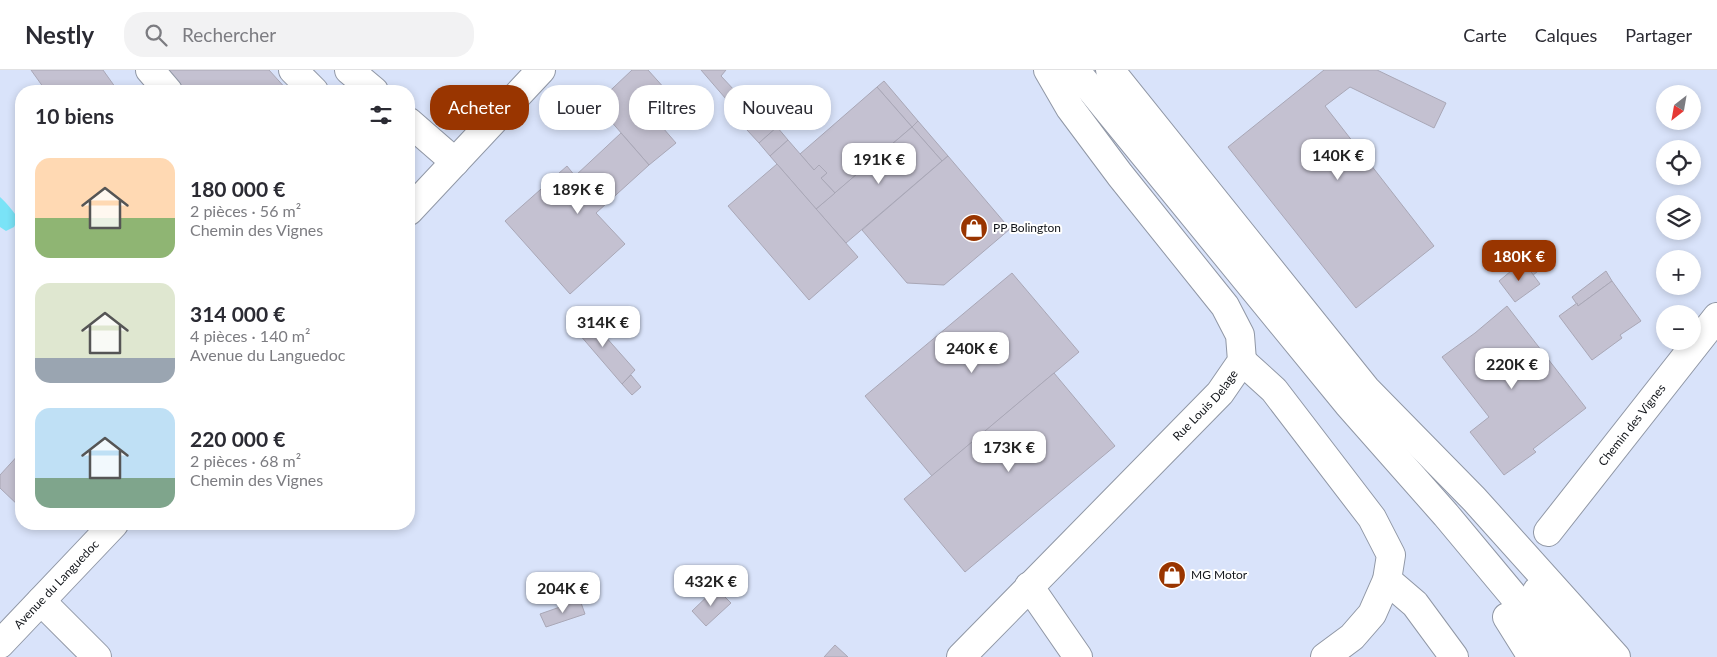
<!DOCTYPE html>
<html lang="fr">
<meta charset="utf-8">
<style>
:root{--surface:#fff;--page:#f2f2f3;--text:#2b2b33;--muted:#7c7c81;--line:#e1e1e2;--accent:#993500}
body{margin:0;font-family:Lato,sans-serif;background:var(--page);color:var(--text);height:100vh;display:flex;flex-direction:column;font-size:19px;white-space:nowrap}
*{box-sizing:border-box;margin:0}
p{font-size:16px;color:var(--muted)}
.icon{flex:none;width:28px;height:28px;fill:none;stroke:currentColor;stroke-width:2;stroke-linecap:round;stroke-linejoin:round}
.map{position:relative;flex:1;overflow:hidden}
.sheet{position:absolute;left:15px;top:15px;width:400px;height:445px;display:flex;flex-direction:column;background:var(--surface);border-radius:20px;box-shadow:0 2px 8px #0003}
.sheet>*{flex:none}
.banner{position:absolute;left:430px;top:15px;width:475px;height:45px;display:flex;gap:10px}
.needle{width:32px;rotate:211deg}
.controls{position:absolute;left:1656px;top:15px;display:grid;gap:10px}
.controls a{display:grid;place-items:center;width:45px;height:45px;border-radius:50%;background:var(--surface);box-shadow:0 2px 8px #0003;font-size:25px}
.price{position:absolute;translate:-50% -42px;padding:0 11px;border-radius:10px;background:#fff;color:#222;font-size:16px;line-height:32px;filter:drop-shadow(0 1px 2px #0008)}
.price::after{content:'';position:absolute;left:50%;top:30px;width:15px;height:11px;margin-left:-8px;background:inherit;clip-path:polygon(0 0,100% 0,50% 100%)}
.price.active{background:var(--accent);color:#fff}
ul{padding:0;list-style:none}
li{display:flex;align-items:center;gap:15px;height:125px;padding:0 20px}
li span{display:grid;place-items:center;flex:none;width:140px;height:100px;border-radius:15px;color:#555}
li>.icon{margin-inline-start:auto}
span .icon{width:60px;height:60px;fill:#fffc;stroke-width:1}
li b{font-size:21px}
h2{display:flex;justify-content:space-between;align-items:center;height:60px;padding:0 20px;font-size:21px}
.chip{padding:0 18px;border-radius:20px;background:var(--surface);box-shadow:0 2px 8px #0003;font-size:18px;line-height:45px}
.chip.active{background:var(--accent);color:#fff}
header{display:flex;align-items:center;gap:30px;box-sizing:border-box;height:70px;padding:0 25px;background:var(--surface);border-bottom:1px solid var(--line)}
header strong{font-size:24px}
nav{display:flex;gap:28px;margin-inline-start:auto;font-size:18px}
.search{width:350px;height:45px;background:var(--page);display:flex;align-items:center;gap:12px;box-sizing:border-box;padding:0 18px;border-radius:20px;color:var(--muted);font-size:19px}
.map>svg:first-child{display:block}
</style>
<header>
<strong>Nestly</strong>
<div class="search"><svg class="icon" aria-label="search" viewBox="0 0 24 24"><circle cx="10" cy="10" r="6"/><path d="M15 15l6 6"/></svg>Rechercher</div>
<nav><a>Carte</a><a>Calques</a><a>Partager</a></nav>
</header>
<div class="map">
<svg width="1717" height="587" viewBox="0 0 1717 587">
<rect width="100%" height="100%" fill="#e5edfc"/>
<path fill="#d9e3fa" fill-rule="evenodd" d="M0,0H1717V587H0ZM21,21H409V454H21ZM1665,24H1692V51H1665ZM1665,79H1692V106H1665ZM1665,134H1692V161H1665ZM1665,189H1692V216H1665ZM1665,244H1692V271H1665Z"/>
<path fill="#7ae3f7" d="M0,127C5,131 16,144 18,149L14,157L6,161L0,157Z"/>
<g fill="#c4c1d1" stroke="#a9a7b6">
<path d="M31,0H103L118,21H46Z"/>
<path d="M160,0H269L288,21H178Z"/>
<path d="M632,0H648L684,40L663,58L676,73L649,95L596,34Z"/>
<path d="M701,0H726L721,6L735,21L726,29Z"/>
<path d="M1324,0H1377L1446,33L1434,58L1350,17L1325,36L1434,176L1356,238L1228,77Z"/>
<path d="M884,11L918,51L912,57L877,17Z"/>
<path d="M877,17L912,57L835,123L821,108L827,103L819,95L814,100L800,84Z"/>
<path d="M796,18L807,31L759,73L747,60Z"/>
<path d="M753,25L760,32L743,49L736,41Z"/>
<path d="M918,51L948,86L942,91L912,57Z"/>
<path d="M777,57L788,70L770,86L759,73Z"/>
<path d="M912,57L942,91L846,173L816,139Z"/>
<path d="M621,63L649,95L596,143L625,174L570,224L505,151L567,96L575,106Z"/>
<path d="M788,70L814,100L819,95L827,103L821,108L835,123L816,139L770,86Z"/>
<path d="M948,86L1010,159L944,215L907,213L862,160Z"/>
<path d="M777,94L858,187L809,230L728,136Z"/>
<path d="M1541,178L1550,192L1533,205L1523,191Z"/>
<path d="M1523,191L1540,214L1515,232L1499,211Z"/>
<path d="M1606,201L1612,211L1578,236L1572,227Z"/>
<path d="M1012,203L1079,282L932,406L865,326Z"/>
<path d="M1612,211L1641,251L1620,265L1622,268L1592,290L1559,246L1577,233L1578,236Z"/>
<path d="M1507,236L1586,338L1533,379L1536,382L1504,405L1470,362L1489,347L1442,287L1475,263Z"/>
<path d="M589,248L635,300L622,314L567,250Z"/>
<path d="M1054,303L1115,376L965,502L904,429Z"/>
<path d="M631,305L641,317L632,325L622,314Z"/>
<path d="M21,382V438L0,418V405Z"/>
<path d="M716,518L731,533L706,556L692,541Z"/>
<path d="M580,530L585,544L546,557L540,544Z"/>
<path d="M835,575L848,587H824Z"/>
</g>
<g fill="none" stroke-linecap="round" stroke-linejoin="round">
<g stroke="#9097a5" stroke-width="30">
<g id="minor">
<path d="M150,0L168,21"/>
<path d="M293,0L314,21"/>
<path d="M349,0L374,21"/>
<path d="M409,52L455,92"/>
<path d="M1242,291L1274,320L1372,448L1391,485L1387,510L1372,544L1352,567L1325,587"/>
<path id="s1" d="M1548,462L1717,247"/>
<path d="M1387,510L1415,534L1454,587"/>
<path d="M1029,516L1078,587"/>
<path d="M41,531L97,587"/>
<path id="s2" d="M961,587L1220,323L1242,291L1240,265L1225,236L1120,105L1070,38L1048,0"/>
</g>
</g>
<g stroke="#9097a5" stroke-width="30">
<g id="major">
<path d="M409,141L541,0"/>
<path id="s3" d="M0,574L114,454"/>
</g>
</g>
<g stroke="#9097a5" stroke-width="30">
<g id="highway">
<path d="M1075,0L1348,334L1446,445L1516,529L1556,587"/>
<path d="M1110,0L1366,319L1474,429L1616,587"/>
<path d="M1537,521L1583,587"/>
<path d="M1507,547L1532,587"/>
</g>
</g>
<use href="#minor" stroke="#fff" stroke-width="28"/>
<use href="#major" stroke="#fff" stroke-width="28"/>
<use href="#highway" stroke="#fff" stroke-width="28"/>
</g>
<defs>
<g id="shop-disc" transform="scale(1.4375)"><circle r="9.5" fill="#993500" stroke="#fff"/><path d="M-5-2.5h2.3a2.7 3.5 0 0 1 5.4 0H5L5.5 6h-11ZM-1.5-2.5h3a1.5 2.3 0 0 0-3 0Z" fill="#fff"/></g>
</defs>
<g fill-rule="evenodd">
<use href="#shop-disc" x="974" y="158"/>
<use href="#shop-disc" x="1172" y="505"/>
</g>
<g text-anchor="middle" stroke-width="4" stroke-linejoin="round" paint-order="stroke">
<g font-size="12" fill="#111419" stroke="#fff" text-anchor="start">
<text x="993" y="162">PP Bolington</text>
<text x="1191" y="509">MG Motor</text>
</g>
<g font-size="12" fill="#111419" stroke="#fff">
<text dy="4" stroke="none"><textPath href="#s2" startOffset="351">Rue Louis Delage</textPath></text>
<text dy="4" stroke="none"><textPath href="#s1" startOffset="136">Chemin des Vignes</textPath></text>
<text dy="4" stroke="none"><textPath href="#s3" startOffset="82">Avenue du Languedoc</textPath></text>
</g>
</g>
</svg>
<div class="controls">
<a><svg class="needle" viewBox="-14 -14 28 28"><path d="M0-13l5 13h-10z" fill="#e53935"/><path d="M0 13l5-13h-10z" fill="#7c7c81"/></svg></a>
<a><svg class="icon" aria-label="locate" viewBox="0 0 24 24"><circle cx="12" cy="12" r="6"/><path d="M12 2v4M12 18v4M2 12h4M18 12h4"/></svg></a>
<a><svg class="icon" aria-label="layers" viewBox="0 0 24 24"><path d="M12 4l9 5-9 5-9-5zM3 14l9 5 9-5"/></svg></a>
<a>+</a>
<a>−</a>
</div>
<b class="price" style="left:1338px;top:111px">140K €</b>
<b class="price" style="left:879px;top:115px">191K €</b>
<b class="price" style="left:578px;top:145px">189K €</b>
<b class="price active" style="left:1519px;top:212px">180K €</b>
<b class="price" style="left:603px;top:278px">314K €</b>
<b class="price" style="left:972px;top:304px">240K €</b>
<b class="price" style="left:1512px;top:320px">220K €</b>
<b class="price" style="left:1009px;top:403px">173K €</b>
<b class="price" style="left:711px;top:537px">432K €</b>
<b class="price" style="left:563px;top:544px">204K €</b>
<div class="banner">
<a class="chip active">Acheter</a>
<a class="chip">Louer</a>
<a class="chip">Filtres</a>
<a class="chip">Nouveau</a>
</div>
<section class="sheet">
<h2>10 biens<svg class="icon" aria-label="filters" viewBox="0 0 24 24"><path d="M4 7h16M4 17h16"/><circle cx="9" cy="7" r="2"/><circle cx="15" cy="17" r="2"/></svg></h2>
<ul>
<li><span style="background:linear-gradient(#ffd9b3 60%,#8fb573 0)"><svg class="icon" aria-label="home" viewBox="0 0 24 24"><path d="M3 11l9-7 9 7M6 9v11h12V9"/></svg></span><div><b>180 000 €</b><p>2 pièces · 56 m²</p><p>Chemin des Vignes</p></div></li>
<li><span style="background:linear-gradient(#dfe7d0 75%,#9aa5b1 0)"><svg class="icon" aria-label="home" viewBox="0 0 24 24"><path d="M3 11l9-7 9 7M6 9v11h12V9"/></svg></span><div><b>314 000 €</b><p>4 pièces · 140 m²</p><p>Avenue du Languedoc</p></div></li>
<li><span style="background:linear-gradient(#bfe0f5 70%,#7fa58c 0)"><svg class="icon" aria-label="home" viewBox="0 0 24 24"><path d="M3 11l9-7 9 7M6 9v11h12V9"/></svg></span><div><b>220 000 €</b><p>2 pièces · 68 m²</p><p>Chemin des Vignes</p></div></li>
</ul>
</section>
</div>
